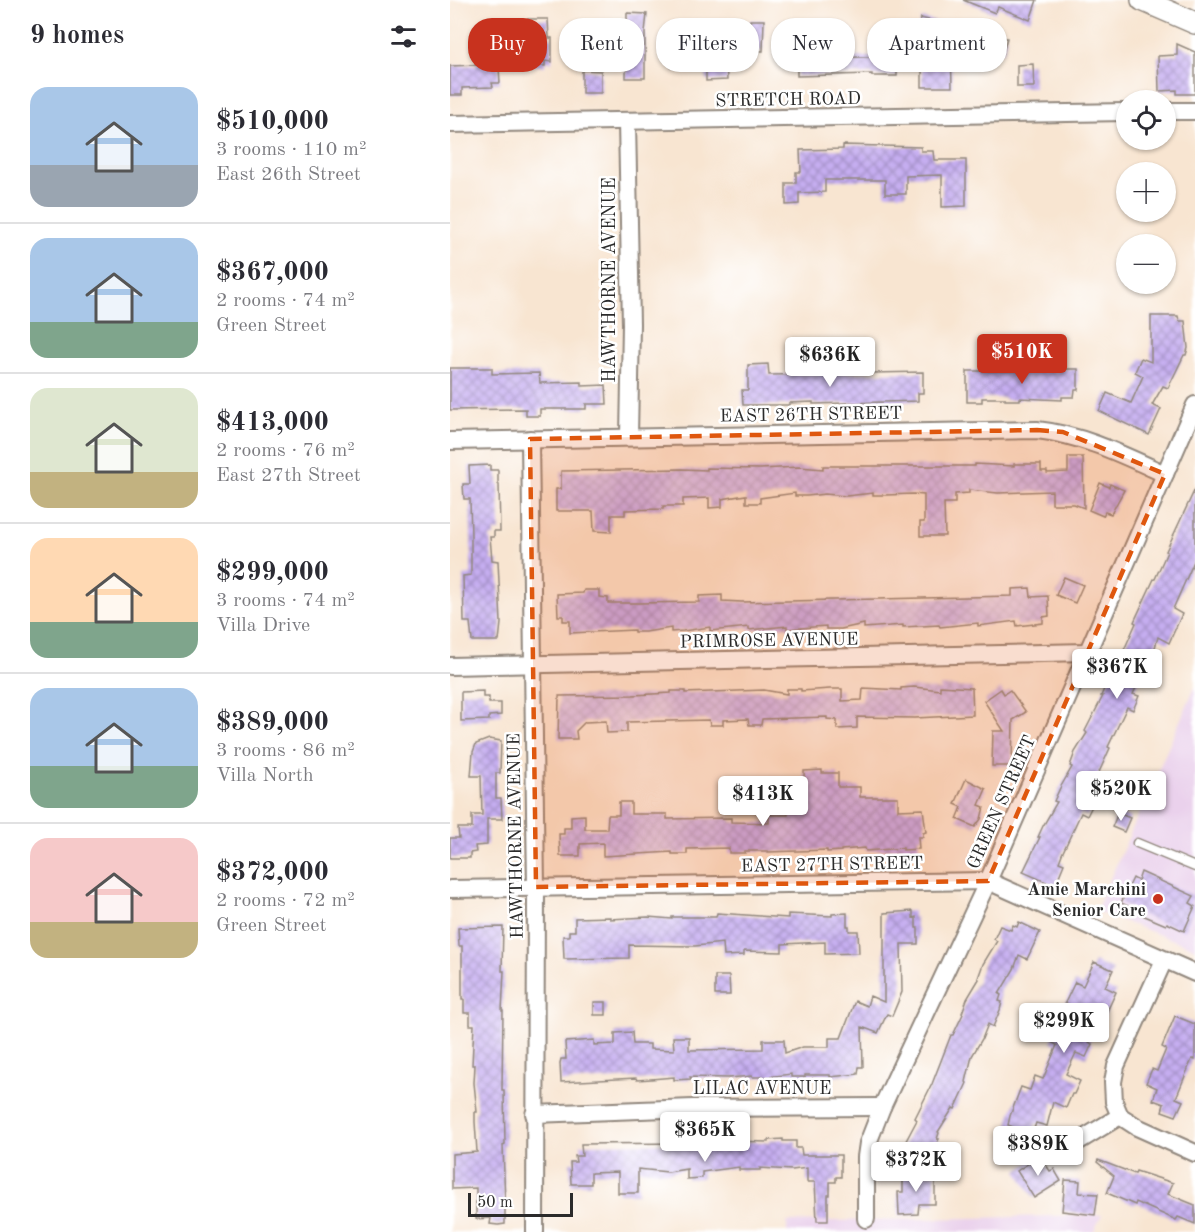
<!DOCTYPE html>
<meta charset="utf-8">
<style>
:root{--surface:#fff;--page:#f7f7f7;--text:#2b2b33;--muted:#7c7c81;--line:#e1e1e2;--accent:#c8321e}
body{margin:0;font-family:"Old Standard TT",serif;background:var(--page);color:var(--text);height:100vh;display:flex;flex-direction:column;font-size:22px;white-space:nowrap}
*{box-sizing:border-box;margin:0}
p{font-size:20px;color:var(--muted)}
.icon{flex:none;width:33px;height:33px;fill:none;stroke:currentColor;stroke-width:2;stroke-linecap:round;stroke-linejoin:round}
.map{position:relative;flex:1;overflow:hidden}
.sheet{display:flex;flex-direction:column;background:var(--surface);width:450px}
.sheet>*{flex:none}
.guide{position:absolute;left:18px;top:18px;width:570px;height:54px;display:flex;gap:12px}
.buttons{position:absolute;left:666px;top:90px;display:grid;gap:12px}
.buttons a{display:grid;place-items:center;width:60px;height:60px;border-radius:50%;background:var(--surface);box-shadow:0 2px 4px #0004;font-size:30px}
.scale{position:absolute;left:18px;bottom:15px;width:105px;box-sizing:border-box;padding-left:6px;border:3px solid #2b2b2b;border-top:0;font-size:16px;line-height:21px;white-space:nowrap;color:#2b2b2b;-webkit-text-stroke:4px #fff;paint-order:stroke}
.price{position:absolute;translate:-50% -51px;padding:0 14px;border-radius:6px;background:#fff;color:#222;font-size:20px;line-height:39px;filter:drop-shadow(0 2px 3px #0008)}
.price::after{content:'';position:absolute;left:50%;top:36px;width:18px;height:14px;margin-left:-9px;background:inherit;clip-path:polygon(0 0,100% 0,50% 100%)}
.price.on{background:var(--accent);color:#fff}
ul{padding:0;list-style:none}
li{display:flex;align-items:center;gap:18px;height:150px;padding:0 30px}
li+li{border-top:2px solid var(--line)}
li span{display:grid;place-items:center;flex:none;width:168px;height:120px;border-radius:18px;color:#555}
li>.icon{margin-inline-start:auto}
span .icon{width:72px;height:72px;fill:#fffc;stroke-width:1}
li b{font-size:26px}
h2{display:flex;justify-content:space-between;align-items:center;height:72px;padding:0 30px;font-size:26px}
.chip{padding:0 21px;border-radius:24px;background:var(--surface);box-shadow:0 2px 4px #0004;font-size:21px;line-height:54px}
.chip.on{background:var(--accent);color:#fff}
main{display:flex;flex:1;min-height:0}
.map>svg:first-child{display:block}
</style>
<main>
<section class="sheet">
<h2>9 homes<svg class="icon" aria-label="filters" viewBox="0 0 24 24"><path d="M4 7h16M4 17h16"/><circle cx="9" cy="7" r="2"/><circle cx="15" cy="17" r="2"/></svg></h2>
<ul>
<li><span style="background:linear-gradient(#a9c7e8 65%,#9aa5b1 0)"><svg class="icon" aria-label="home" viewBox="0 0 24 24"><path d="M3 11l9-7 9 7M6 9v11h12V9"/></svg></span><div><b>$510,000</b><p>3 rooms · 110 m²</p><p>East 26th Street</p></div></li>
<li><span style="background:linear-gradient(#a9c7e8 70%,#7fa58c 0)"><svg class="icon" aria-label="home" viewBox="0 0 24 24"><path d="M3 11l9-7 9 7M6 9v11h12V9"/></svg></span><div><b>$367,000</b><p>2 rooms · 74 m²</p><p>Green Street</p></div></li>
<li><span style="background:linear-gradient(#dfe7d0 70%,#c2b280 0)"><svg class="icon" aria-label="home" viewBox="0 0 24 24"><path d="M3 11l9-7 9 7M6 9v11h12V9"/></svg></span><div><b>$413,000</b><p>2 rooms · 76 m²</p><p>East 27th Street</p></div></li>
<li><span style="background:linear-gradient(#ffd9b3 70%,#7fa58c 0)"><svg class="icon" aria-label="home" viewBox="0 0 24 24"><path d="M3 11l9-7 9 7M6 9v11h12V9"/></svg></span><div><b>$299,000</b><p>3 rooms · 74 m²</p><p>Villa Drive</p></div></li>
<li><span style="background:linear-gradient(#a9c7e8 65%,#7fa58c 0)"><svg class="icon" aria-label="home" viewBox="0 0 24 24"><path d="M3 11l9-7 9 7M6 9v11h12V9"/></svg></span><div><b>$389,000</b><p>3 rooms · 86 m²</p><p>Villa North</p></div></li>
<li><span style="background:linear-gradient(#f6c9c9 70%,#c2b280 0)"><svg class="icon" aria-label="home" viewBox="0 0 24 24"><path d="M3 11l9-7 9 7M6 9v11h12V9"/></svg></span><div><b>$372,000</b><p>2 rooms · 72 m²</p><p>Green Street</p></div></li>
</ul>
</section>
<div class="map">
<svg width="745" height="1232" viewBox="0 0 745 1232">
<defs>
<pattern id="building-cross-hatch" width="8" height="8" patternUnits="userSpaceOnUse" patternTransform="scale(1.5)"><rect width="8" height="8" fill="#c6aef1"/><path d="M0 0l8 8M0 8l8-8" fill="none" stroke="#a18ec3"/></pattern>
</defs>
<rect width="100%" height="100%" fill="#fff"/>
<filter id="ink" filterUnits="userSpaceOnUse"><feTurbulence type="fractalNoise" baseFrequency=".0167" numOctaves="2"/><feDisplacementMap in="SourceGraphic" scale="12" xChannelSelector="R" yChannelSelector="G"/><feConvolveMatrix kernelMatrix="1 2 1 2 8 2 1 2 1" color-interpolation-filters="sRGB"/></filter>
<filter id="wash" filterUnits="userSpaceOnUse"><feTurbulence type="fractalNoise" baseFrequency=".008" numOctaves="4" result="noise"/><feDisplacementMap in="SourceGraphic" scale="24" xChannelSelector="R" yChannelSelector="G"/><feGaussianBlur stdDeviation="1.35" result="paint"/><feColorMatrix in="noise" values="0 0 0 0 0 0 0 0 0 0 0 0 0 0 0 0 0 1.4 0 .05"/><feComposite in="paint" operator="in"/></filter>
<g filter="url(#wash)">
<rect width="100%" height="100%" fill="#f8e5d1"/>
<g fill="#ead1ec">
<path d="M745,687V948L646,911Z"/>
<path d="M652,1215L643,1232H337V1222Z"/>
</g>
<g id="blocks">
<g fill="url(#building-cross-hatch)">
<path d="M513,0H587L580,20L548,7L545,13Z"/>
<path d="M177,13L197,14L195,32V78H176Z"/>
<path d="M471,18L494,24L487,50H501L502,87H472V68H482L481,34L468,31Z"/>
<path d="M78,19H98L99,38H102V62L95,61V66L80,65Z"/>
<path d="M300,20H314L313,51H291V53H276L277,80L256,81V49H274V37L300,36Z"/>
<path d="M536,35L557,38L553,52L533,46Z"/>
<path d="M31,36H47L50,83H42L43,87L12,88V95H0V66L27,65V45H31Z"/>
<path d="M727,44L745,52V94H727V90L709,91L708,56L727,55Z"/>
<path d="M355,45H370L371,58L453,56L454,69H447V76H422V74L347,76V57H355Z"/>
<rect x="221" y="52" width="13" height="16"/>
<path d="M583,64L584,87H567V65Z"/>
<path d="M132,70L151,71V93H132Z"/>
<path d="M393,145L471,147V151H483L484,160H516V206L492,207V175L456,176V194H435V180H375V192L349,193V204L336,205V183H346V172H351L350,150L393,149Z"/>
<path d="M701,316H728L729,321H735L738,348L736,355H734L718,388L713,386L702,405L711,409L699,435L649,411L657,393L681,403L693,376L685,372L691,358L701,362Z"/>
<path d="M318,364L319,375L473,372V393H468V401L363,404V402L339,403V405H293L292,390H298V365Z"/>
<path d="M0,368H42V374L89,373L90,383L132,382V386L156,385L157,404H136V409H90V416H76V409L0,410Z"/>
<path d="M608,369H628V390H625L624,397H612V400L570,398V400H555V398H532V402H517V371H608Z"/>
<path d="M618,457H633L634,508L624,504H602V491L548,493L519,490V493L505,494V503H494L495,536H470V522H474V495L463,494L435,495H423V493L396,496L375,494L357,496H345V493L310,498V503H296V495L272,499V507L259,508V498L233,499V506H213V509L175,510V515H161V532L144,531L143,511H106V489H111V471L232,469L257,470V468L310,469L349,467L373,469V466H525V464L564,466V464H591V471H597V473L618,472Z"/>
<path d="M40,465V470H48V484H49L50,531H44V537H40L42,560L48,561L51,623L49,641H22L20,622H14L13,576L21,575V537L20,499H14L13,484H20L19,466Z"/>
<path d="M650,483L659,487L660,484L674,490L661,514L655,512L653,516L639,510Z"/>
<path d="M745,489V559L723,609L732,614L719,643L708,637L702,658L710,670L694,671L683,694L689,696L683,710L677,707L658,747L660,748L636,801L643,804L637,816L631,813L612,854L609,862L614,864L605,886L573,872L590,837H588L593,826L607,802L604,801L610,788L622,767L620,766L625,752L637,733L635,731L653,696H651L657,682L658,683L674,650L686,623L684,622L704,579H705L717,552L716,551Z"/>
<path d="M614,577L633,585L625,603L606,595Z"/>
<path d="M580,588L581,597L598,596L599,616L593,617V623L567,626L566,621L528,626V623L490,627L489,625L453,627V625L414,628V624L391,629H376V626L337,629V626L299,630V627L260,631V627L233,631L221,632V628L195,632H184V630L120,633V621H113V616H108L107,594L133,593L134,590H149V597L158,598V603H188L249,602V596L272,595V601L292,602L562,596V589Z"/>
<path d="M490,686L522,688L523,715L465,718L407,717V728L387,729V720L377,719V717L312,719L311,725H299L298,719L273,720V725H260L259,720L177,722V732L157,733L156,721L135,722L126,731L127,739H108L109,696L183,695L221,693V691H235V693L314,690L337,694V689H351V691L380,689H392V701L412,700L413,688L451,690V688L464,687L490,690Z"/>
<path d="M551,689L554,694L560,690L576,712L563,720L562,766H542L543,731H554L534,701Z"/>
<path d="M33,691V697H39V703H51V715L39,716V720L11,721V692Z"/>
<path d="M39,739L51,741L50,773H46V798H51L52,819H37V845L25,846L26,852L20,853V858H0V838H9L8,828H22V815H32L31,776H21L23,752L26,744Z"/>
<path d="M372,770V773H388V787H410V797H448V810L473,809L476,832L473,833V837H468L469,849L453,850V848L416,851L415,848L391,850V851L377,852V850L318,852V851H295V853H279V848L237,849V854H222V852L153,856V843L130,844V856H110L109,834H114V828H121V816L135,815V829H157L158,815H169V802H181V814H217V819L281,818V822L319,823V815H338L337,804H355L354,771Z"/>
<path d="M516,779L536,789L529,805L534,807L531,819L525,827L507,819L512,807L505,804Z"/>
<path d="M668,813L680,818L674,832L662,827Z"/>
<path d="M691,872L744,896L740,903L745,906L734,931L717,923L716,925L690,914L691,912L671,903L683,878L688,881Z"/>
<path d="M463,911V918L466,917V928H468V944H451L452,992L442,1016L437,1014L428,1033L412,1027L413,1067H409L408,1074L380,1077V1075H355V1077H341V1074L317,1077H302V1076L278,1078L240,1077L241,1079L224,1080V1077L201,1079L187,1080L186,1078L111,1082L110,1063L111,1059H116L115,1042L144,1040V1045L165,1044V1033L182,1032L183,1044H200V1049L224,1050L223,1037H239V1050L313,1049V1040H334L335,1053L353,1047H379V1038H391L405,1001L417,1006L420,996L434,1002V913Z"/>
<path d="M267,913L338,918V914L382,916V914L397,913V926H399V931H408L409,953L375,954V942L332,944V952L294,951V955L274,956L273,943L245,946L179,945V958L114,959L113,936H119V931H125V918L160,917V919L198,917L222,919V917H266Z"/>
<path d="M569,922L590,932L577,959L569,955L564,969L549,994L551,995L549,1001L552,1002L550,1010L543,1027L538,1024L532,1039L522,1056L516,1082L517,1083L505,1109L503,1108L488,1132L489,1133L487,1139H489L482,1152L494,1158L486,1173L449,1154L467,1120L465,1118L482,1084L501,1035H503L513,1014L512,1013L517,999L529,979L528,978L533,964L547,941L544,939L550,926L561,930L563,925L567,927Z"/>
<path d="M53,927L52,971H54L52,1011H53L52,1090H54L55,1144L53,1145L55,1204V1224L48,1225L40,1224L41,1218L26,1219V1188L2,1189V1154L27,1152L25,1122V1112H27L24,1083L25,1065H22L24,1025H20V1013H14V999H12V946H9L8,928Z"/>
<path d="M644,962L663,970L655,987L666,992L652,1022L648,1021L639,1042L642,1044L636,1057L626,1053L616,1074L630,1081L624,1094H622L616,1108L603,1102L597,1126L586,1123L580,1140L561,1134L563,1127L558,1125L560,1116L571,1087L580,1090L585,1076L593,1079L607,1045L601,1042L606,1030L612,1033L624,1007L615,1003L625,982L633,986Z"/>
<path d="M265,976H279L280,995H265Z"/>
<rect x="144" y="1002" width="12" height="13"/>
<path d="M725,1016L745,1024V1060L742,1059L726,1098L733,1101L726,1116L712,1111L714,1104L703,1100L707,1088L696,1083L702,1069L707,1071L716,1049L712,1047Z"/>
<path d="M333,1139V1141H346V1148H351L352,1155H391V1177H386V1182H380V1195H378V1221H367L365,1182H357V1168L342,1170L310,1168V1170H289V1167L252,1172V1178L237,1179V1169L218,1172L188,1169V1193H168V1172L141,1173V1184H121L120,1162H126L125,1156H132L131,1144L236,1143V1141L277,1143L278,1141L319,1142V1140Z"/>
<path d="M585,1159L587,1162L592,1159L600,1171L604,1169L611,1181L584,1198L567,1171Z"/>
<path d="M648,1160L685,1174L686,1171L723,1183L718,1194L745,1205V1224L728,1217L726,1220L686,1202L685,1205L657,1193L664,1176L647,1162Z"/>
<path d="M453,1174H485V1204H469L468,1214L449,1215L448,1192H453Z"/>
<path d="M615,1180L630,1181L629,1193L648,1194L645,1215L612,1211Z"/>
</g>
</g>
</g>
<g filter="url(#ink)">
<use href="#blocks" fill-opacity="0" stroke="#92887e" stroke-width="1.5"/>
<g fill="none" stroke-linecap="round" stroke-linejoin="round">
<g stroke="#92887e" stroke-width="11">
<path id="service" d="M687,843L745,867"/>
</g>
<g stroke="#92887e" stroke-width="20">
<g id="minor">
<path d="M716,111H745"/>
<path d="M177,122L181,324L179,437"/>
<path d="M0,124L676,112"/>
<path d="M80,439L86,887L85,1232"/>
<path d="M0,441L587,430C633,435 673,455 715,474"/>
<path d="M0,666L638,652"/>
<path d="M0,889L538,881L745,973"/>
<path d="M714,960L666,1066L663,1082L664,1102L670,1116L687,1127L745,1153"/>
<path d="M84,1114L243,1108L432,1107"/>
<path d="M629,1141L670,1116"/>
<path d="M416,1219V1157L418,1143L432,1107L538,881L745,405"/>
</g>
</g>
<g stroke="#92887e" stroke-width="24">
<path id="tertiary" d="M692,0L745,23"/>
</g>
<use href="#service" stroke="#fff" stroke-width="8"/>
<use href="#minor" stroke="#fff" stroke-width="16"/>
<use href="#tertiary" stroke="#fff" stroke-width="21"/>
</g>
</g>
<path fill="#df570e" fill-opacity="0.2" stroke="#df570e" stroke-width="4.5" stroke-dasharray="12 8" stroke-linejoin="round" d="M587,430L613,432L715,474L538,881L86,887L80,439Z"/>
<circle fill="#c8321e" stroke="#fff" stroke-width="2" cx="708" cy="899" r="6"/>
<g text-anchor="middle" stroke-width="5" stroke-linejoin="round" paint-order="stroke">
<g font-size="18" fill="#2b2b2b" stroke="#fff">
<text transform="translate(338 99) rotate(-1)" y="6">STRETCH ROAD</text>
<text transform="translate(159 280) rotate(-90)" y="6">HAWTHORNE AVENUE</text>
<text transform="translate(361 414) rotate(-1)" y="6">EAST 26TH STREET</text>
<text transform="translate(319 640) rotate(-1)" y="6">PRIMROSE AVENUE</text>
<text transform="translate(551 802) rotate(-66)" y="6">GREEN STREET</text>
<text transform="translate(65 836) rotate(-91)" y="6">HAWTHORNE AVENUE</text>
<text transform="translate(382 864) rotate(-1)" y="6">EAST 27TH STREET</text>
<text x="312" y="1094">LILAC AVENUE</text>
</g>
<g font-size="18" font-weight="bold" fill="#2b2b2b" stroke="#fff" text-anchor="end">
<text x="696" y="895">Amie Marchini<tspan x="696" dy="21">Senior Care</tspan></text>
</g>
</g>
</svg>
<div class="buttons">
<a><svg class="icon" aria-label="locate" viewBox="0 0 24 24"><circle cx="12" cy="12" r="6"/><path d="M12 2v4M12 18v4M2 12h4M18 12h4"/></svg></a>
<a>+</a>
<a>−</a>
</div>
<div class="scale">50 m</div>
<b class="price on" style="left:572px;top:385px">$510K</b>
<b class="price" style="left:380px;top:388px">$636K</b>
<b class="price" style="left:667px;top:700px">$367K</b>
<b class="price" style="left:671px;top:822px">$520K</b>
<b class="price" style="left:313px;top:827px">$413K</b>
<b class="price" style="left:614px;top:1054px">$299K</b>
<b class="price" style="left:255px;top:1163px">$365K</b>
<b class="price" style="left:588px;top:1177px">$389K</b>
<b class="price" style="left:466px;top:1193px">$372K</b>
<div class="guide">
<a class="chip on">Buy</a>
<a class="chip">Rent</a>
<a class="chip">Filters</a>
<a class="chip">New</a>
<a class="chip">Apartment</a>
</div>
</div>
</main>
